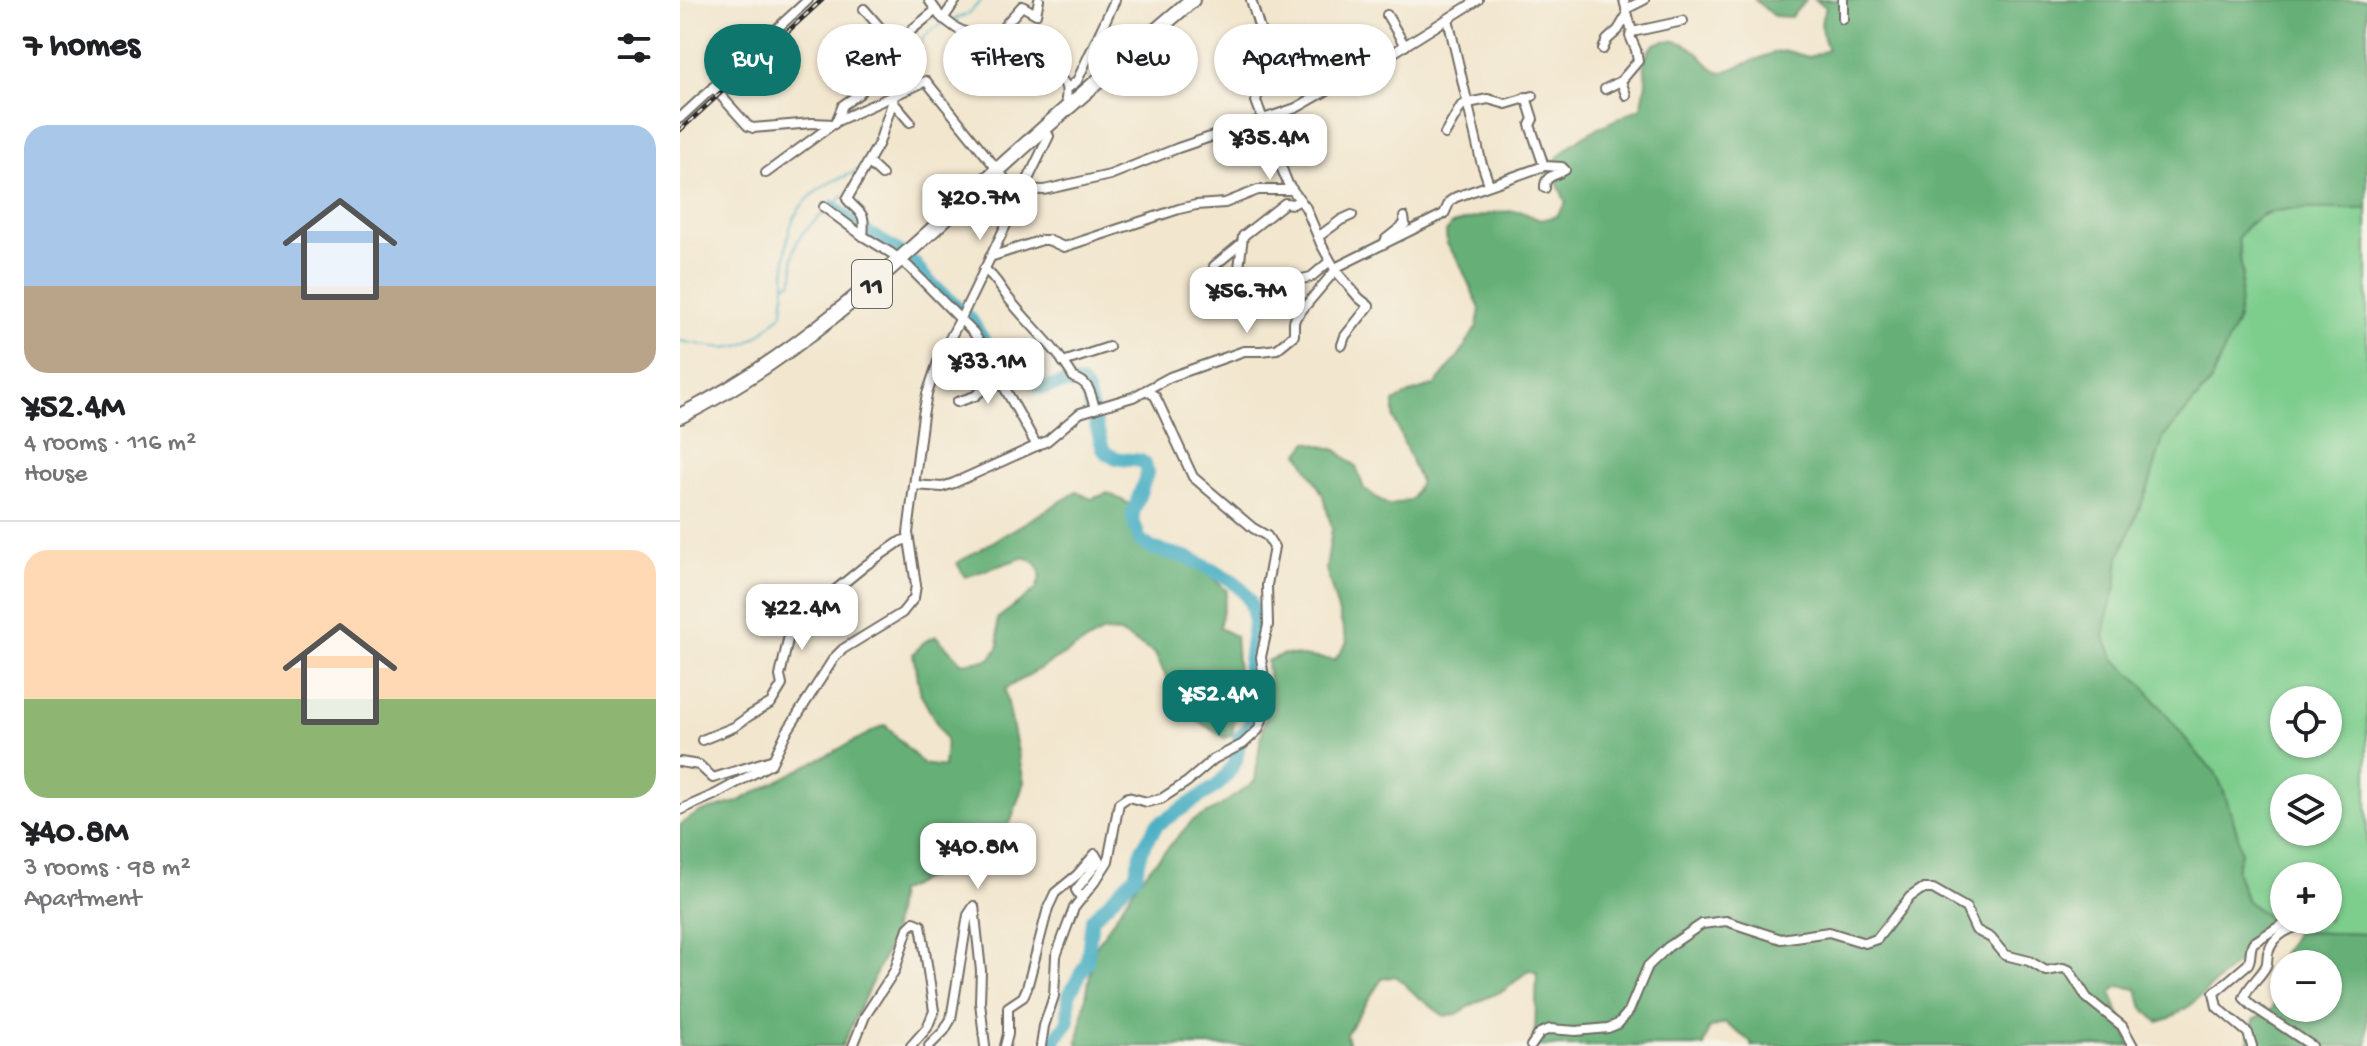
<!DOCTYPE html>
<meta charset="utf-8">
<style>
:root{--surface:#fff;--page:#f6f6f6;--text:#202124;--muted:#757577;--line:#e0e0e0;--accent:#0f766e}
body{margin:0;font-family:"Gochi Hand",sans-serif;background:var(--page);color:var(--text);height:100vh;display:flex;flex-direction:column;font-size:30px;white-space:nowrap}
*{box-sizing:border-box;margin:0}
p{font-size:26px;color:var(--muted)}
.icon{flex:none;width:44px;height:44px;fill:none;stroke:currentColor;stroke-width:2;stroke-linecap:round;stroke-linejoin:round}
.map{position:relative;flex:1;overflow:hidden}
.sheet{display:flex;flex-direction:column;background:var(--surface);width:680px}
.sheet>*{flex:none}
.banner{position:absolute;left:24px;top:24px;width:760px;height:72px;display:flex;gap:16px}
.buttons{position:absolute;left:1590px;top:686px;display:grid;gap:16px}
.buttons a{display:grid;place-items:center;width:72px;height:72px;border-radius:50%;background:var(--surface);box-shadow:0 2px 6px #0004;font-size:40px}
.price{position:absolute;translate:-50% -68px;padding:0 18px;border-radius:16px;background:#fff;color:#222;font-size:26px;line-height:52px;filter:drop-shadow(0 2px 4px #0008)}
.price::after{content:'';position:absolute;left:50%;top:48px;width:24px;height:18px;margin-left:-12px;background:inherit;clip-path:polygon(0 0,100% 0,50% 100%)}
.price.active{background:var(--accent);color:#fff}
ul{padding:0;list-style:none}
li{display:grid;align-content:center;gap:16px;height:424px;padding:0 24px}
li+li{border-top:2px solid var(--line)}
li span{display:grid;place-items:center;height:248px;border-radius:24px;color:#555}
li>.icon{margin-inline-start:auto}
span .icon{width:144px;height:144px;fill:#fffc;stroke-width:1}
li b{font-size:34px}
h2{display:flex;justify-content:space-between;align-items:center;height:96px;padding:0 24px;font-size:34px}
.chip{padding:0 28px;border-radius:36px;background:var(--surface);box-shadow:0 2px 6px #0004;font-size:28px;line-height:72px}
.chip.active{background:var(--accent);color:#fff}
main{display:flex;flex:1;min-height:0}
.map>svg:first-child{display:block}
</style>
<main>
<section class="sheet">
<h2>7 homes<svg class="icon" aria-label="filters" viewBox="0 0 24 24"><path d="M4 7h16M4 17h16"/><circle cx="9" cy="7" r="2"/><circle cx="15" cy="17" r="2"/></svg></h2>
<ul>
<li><span style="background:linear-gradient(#a9c7e8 65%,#b9a48a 0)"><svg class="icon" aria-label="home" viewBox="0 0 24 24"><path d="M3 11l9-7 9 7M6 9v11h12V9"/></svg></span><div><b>¥52.4M</b><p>4 rooms · 116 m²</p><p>House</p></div></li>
<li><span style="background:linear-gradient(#ffd9b3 60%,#8fb573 0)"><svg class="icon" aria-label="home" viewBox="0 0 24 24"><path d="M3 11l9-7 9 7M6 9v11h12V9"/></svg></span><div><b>¥40.8M</b><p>3 rooms · 98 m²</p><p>Apartment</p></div></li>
</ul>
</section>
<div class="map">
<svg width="1687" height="1046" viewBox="0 0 1687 1046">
<rect width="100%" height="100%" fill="#f7f3e8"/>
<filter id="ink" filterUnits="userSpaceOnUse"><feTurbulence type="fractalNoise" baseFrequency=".0125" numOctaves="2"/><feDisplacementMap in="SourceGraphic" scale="16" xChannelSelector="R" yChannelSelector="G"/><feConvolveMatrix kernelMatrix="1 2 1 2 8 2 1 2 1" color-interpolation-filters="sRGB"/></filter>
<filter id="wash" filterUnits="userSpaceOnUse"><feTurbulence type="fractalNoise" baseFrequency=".006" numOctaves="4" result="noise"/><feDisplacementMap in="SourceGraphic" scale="32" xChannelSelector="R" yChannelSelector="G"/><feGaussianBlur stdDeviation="1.8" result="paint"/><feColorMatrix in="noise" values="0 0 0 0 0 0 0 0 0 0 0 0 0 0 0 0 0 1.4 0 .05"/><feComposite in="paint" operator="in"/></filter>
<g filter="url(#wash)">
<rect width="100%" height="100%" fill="#f2e6ce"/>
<path fill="#7dcd8d" stroke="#547c5c" stroke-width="2" fill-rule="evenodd" d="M1609,209H1687V934L1616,932L1591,920L1567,901L1556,870L1561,852L1543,789L1535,772L1521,758L1461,683L1434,659L1424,637L1426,619L1436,587L1439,557L1469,485L1483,438L1530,383L1562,274L1558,238C1573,216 1583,213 1609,209ZM1604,700H1648V744H1604ZM1604,788H1648V832H1604ZM1604,876H1648V920H1604Z"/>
<g fill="#66b078" stroke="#486e52" stroke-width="2" fill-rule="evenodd">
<path d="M1075,0H1126L1111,17L1094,16Z"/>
<path d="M1135,0H1687V209H1609L1585,213L1568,224L1558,238L1562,274L1558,319L1530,383L1483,438L1469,485L1439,557L1436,587L1426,619L1424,637L1434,659L1461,683L1521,758L1535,772L1543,789L1557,832L1561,852L1556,870L1566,900L1591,920L1564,944L1562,958L1511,1005L1490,1018L1478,1022L1463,1008L1457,989L1439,986L1431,992L1451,1046H1071V1042L1045,1023L1029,1029L1024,1046H851L855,1033L857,973L849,970L825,990L799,1001L777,1014L764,1016L737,996L716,976L702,979L666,1034L669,1046H397L415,948L460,879L512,821L539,807L575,781L580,743L590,695L587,661L604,654L655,660L667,642L646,569L652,529L643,495L619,453L628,442L656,450L676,466L684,489L709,506L732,499L740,482L714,419V402L730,393L755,385L781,353L797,326L800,309L780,264L767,244L766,232L772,224L817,212L840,211L860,220L877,216L886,203L877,182L869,172C881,140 932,122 961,108C963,99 965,91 966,82C966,76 964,70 965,63C968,37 995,35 1013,49C1024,57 1028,68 1041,73L1093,53L1107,51L1129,57L1148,50C1141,33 1138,24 1146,7Z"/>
<path d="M397,492L411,499L428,493L450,504C447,565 475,544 513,563C526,570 536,581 547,591L539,628L555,636L559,687L552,735L545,738L513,718L488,681L475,654L440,633L423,632L325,689L344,782L331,821L306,853L266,869L218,892L211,941L162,1046H0V825L18,813L57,802L205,725L243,764L264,767L266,740L241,695L233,654L244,642L256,636L282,663L310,659L319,646L317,619L356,589L361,575L356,563L345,557L285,577L277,563Z"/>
<path d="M1616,932L1687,934V1046H1568L1574,1020L1593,1008L1598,993L1589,982L1596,964ZM1604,964H1648V1008H1604Z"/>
</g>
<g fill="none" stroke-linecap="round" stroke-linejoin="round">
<g stroke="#44adc3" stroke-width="2">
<path d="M270,21L288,14L302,0"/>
<path d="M211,92L244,37L250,31L264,23"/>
<path d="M152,208L164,195"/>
<path d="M105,285C106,240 104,211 146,185C157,178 171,176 180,168"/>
<path d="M0,341C57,351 60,355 103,313L105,285L112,282C115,273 113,267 113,257C114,236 132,223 147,211"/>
</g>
<g stroke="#44adc3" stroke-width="14">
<path d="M153,207L179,228L222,253"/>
<path d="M234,263L247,280L291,320L310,351L334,360L357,385L363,388L386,383L401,384L406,390L423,449C431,461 448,459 461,461L465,464L467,473L453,513V520L460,540L471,548L509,558L551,580L563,591L569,600L573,610L574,625L566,684L571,720L570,727L560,737L556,761L548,773L538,785L477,825L462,849L455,876L412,919L407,962L389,995L388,1022L375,1039L374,1046"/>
</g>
</g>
</g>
<g filter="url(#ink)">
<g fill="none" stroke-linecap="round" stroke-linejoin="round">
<g stroke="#716c64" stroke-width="12">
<g id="street">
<path d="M249,0L260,16L276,28L373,73C385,81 388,85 386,99L391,104"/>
<path d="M571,0L586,49L587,59L576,101L602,169L608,184L626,208L641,244L656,271L679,298L689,306L665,336L662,345"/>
<path d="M1163,0V19"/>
<path d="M184,9L215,45"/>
<path d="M946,9L964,0"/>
<path d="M707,15L725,46"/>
<path d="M263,19L276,0"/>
<path d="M768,19L801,161L809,184"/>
<path d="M952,32L1003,21"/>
<path d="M312,45L325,25L342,6L356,14L359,0"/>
<path d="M923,49L927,40L938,30L947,15"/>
<path d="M941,81L946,95"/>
<path d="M33,87L68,126L73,128L132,123L154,124"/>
<path d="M388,88L397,81L435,0"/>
<path d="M925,89L941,81L958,61L956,50L950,36L952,32L944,0"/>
<path d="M846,97L853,119L850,125L864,166L882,167L885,170C876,176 864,175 865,188"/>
<path d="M212,101L230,122"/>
<path d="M0,118L128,0"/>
<path d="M157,121L246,81L333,189L364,190L430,175L498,148L616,108L716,51L798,0"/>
<path d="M765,134L781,106L788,103L808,99L826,104L853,96"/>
<path d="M189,163L202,175"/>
<path d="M86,173L156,122L163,105L179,94L207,55L223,37L256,10"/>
<path d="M144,207L183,236L211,253L229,267L294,333L357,446"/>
<path d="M183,236C186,209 180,216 167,199L199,143L215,94"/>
<path d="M638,237L661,220L672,215"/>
<path d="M705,242L706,239L725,224L724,217"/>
<path d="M310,257L362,240H368L384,247L499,209L516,205L545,203L578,190H612"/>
<path d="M534,266L562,243"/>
<path d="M304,269C316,277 320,288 329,299C350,326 377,348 394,378C410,382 411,395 415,409"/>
<path d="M603,283L631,277L650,261"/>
<path d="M563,294L559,268L563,236L605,203L613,204L620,200"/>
<path d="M383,362L429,347"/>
<path d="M277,402L295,396L320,376"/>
<path d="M234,485L262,487L274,483L367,441L400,413L453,397L490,377L564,351H581L597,349L614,335V322L616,317L659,266L764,214L770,201L776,197L864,166"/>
<path d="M22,740L54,727L69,716L91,703L102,685L100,676L111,626L186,565L221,541L229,539"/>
<path d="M0,762L19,765L33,778L91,760"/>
<path d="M0,810L34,795L91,764L106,733L154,658L163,649L222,613L234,598L236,585L228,533L243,415L247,394L259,359L282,316L369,136L364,128"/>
<path d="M1629,920L1628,923C1611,928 1594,933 1588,953C1587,957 1588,962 1586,966C1580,978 1568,985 1564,998L1572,1006L1632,1046"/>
<path d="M173,1046L185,1016L215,970L228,928L234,922L241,925L254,1011L247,1028L231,1046"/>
<path d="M249,1046L264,1031L271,1019L288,915L294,906L301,971L300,1002L305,1046"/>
<path d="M325,1046L328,1034V1007L343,997L347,988L368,908L375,893L397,875L415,854L419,861L396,890L401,898"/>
<path d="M361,1046L364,1026L374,996L376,956L394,908L416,880L428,861L439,803L448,797L467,802L481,799L507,782L534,759L563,744L578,730L582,720L585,686L581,657L588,625L587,585L594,547L587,536L573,528L513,477L479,404L475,396L466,390"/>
<path d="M851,1046L860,1033L870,1029L896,1031L928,1028L938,1024L949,1011L968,966L988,947L1022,924L1046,921L1101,939L1149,932L1185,943L1197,939L1230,897L1242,889H1253L1286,908L1296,930L1311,938L1325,955L1349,961L1366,971L1383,968L1389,970L1407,998L1442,1026L1453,1046"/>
<path d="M1572,1046L1568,1033L1537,1007L1534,993L1568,964C1572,957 1569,950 1573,943L1609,920"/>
</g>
</g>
<g stroke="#716c64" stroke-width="18">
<path id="highway" d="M0,416C119,357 214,265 311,176C377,116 444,58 512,0"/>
</g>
<use href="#street" stroke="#fff" stroke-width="8"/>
<use href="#highway" stroke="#fff" stroke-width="14"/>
<g stroke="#2b2b2b" stroke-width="5">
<path id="rail" d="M0,130L142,0"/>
</g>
<use href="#rail" stroke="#f7f3e8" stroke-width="2" stroke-dasharray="6" stroke-linecap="butt"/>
</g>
</g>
<g text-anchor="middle" stroke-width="8" stroke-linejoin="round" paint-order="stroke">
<rect fill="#f7f3e8" stroke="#686764" stroke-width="2" x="172" y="260" width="40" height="48" rx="6"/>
<g font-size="28" font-weight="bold" fill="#2b2b2b">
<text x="192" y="294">11</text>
</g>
</g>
</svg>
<div class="buttons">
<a><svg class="icon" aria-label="locate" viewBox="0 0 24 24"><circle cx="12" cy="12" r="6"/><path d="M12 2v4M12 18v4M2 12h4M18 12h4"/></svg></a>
<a><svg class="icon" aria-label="layers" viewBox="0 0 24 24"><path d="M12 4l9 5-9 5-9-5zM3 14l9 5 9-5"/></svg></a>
<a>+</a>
<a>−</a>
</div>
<b class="price" style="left:590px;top:182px">¥35.4M</b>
<b class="price" style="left:300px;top:242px">¥20.7M</b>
<b class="price" style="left:567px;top:335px">¥56.7M</b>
<b class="price" style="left:308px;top:406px">¥33.1M</b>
<b class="price" style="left:122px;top:652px">¥22.4M</b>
<b class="price active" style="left:539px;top:738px">¥52.4M</b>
<b class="price" style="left:298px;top:891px">¥40.8M</b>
<div class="banner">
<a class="chip active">Buy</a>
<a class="chip">Rent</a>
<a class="chip">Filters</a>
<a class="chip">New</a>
<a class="chip">Apartment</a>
</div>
</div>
</main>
